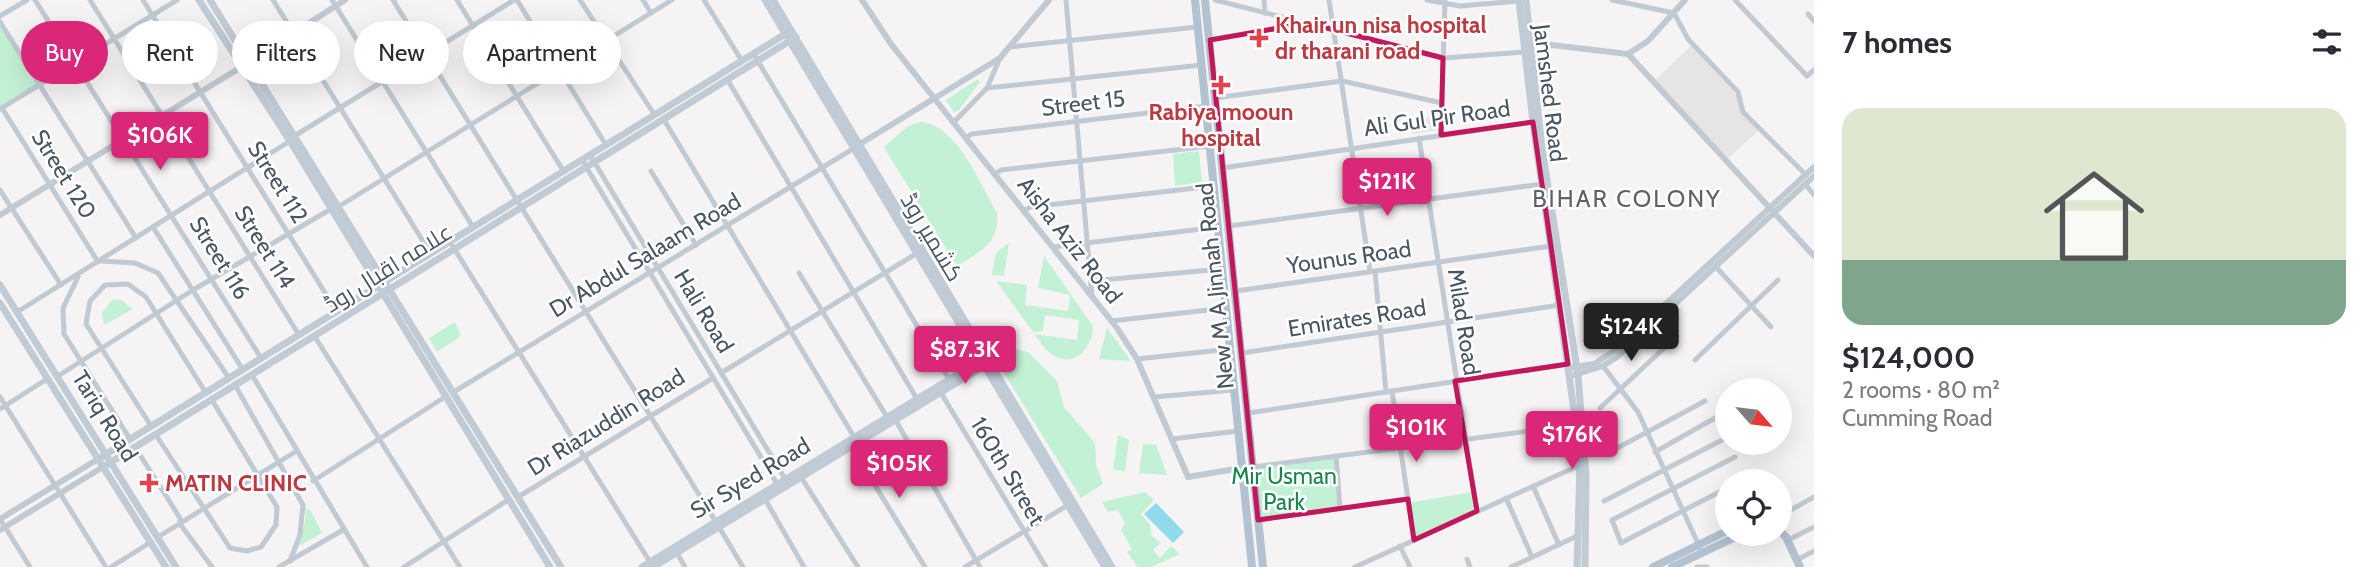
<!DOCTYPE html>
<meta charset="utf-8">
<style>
:root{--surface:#fff;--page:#f7f7f7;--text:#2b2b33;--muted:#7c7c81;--accent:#db2777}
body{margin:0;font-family:Cabin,Cairo,sans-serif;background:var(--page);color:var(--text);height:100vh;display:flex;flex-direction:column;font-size:26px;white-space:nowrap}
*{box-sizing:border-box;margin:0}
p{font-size:23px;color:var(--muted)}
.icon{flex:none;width:38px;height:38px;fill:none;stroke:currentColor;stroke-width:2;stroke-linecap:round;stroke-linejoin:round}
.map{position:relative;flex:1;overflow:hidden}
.sheet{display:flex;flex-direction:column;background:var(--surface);width:560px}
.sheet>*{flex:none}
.top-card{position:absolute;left:21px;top:21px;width:665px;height:63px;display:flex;gap:14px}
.needle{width:46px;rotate:118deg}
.tools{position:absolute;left:1715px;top:378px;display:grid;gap:14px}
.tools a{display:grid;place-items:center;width:77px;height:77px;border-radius:50%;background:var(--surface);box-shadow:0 7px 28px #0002;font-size:35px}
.price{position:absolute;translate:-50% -60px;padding:0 16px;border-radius:7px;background:var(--accent);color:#fff;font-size:23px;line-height:46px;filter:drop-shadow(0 2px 4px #0008)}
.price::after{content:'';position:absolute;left:50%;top:42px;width:21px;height:16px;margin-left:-10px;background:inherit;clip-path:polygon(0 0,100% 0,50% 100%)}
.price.current{background:#222;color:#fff}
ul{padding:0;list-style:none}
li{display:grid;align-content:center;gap:14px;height:371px;padding:0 28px}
li span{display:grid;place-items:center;height:217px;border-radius:21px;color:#555}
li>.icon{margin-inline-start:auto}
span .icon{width:126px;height:126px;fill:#fffc;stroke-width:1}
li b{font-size:30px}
h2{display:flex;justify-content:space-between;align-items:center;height:84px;padding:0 28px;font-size:30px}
.tag{padding:0 24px;border-radius:32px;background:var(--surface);box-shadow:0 7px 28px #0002;font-size:24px;line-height:63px}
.tag.current{background:var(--accent);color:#fff}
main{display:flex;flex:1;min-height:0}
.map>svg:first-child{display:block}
</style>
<main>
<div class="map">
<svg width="1814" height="567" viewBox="0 0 1814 567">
<rect width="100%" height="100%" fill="#f5f3f3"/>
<g fill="#e6e4e5">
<path d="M1691,46L1739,98L1743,112L1760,129L1725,161L1653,82Z"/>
<path d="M1438,116V130L1412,134L1410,121Z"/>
</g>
<g fill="#c3f1d5">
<path d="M0,22L40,85L2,108L0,105Z"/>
<path d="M978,79L980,82L959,110L954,112L946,100Z"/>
<path d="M920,122C957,124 980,184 997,213C1000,243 980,252 957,266L884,147L908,126Z"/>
<path d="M1199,151L1202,182L1175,186L1173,154Z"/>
<path d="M1009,243L1004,276L992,275L996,253Z"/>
<path d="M1044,256L1093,326C1093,347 1075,369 1053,355C1045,351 1040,341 1034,334L1077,340L1079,320L1045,315L1043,331L1033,332L996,281L1027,285L1025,305L1068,311L1070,295L1038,288Z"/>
<path d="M113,299L121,300L133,309L104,325L102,313Z"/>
<path d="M455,322L461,336L437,352L429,338Z"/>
<path d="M1107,328L1131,361L1099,359Z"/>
<path d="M1016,349L1028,352L1057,381L1064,407L1095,443L1096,464L1103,484L1081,498L999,365L1006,351Z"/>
<path d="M1118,435L1129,440L1125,471L1113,470Z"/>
<path d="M1143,444L1156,445L1167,475L1139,473Z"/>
<path d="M1336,456L1340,508L1258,520L1253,467Z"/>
<path d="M1145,492L1154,500L1141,514L1150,524L1151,535L1160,543L1153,550L1160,558L1171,546L1180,554L1151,567H1138L1127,552L1132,549L1121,530L1125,523L1118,510L1108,512L1102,502Z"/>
<path d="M1472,492L1477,511L1414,540L1408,503Z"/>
<path d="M305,508L311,511L322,533L299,546L306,517Z"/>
</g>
<path fill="#90daee" d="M1156,503L1184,532L1173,543L1144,514Z"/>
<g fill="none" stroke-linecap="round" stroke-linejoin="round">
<g stroke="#c1cad2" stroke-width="5">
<path d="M35,0L261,358"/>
<path d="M90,0L299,335"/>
<path d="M143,0L337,312"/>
<path d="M273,0L431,254"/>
<path d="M332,0L473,227"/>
<path d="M393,0L716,522"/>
<path d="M457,0L564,172"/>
<path d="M517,0L606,145"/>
<path d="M580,0L654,114"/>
<path d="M643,0L651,13"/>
<path d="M704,0L742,61"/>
<path d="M1066,0L1092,297"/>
<path d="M1215,0L1443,58L1525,52"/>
<path d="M1264,0L1265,13"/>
<path d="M1329,0L1370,271"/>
<path d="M1427,0L1460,6L1519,1"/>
<path d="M1612,0L1674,13L1688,39L1738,92L1743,112L1806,175"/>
<path d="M1735,0L1807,76L1814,70"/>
<path d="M1808,14L1814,21"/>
<path d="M0,16L27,0"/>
<path d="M0,22L136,238"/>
<path d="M1210,40L1305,23"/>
<path d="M1010,47L1197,27"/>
<path d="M756,58L949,379"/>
<path d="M727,79L917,399"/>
<path d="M987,88L1202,65"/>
<path d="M1215,98L1342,81L1442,103"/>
<path d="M2,108L98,262"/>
<path d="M0,109L177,0"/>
<path d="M663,118L854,437"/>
<path d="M953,123L987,88L1000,58"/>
<path d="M296,135L514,0"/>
<path d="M1441,135L1445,0"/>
<path d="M965,138L972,134L1206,106"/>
<path d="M1419,138L1477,511"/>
<path d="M590,155L787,482"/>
<path d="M582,160L779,487"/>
<path d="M1222,168L1533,122"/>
<path d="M651,171L696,245"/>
<path d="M995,174L1001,170L1210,146"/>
<path d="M1805,184L1814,195"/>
<path d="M0,190L61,285"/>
<path d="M338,207L672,0"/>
<path d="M1024,211L1030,207L1214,186"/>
<path d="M1229,226L1542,184"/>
<path d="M153,227L243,370"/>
<path d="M450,242L650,562"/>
<path d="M1053,247L1218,227"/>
<path d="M101,261L135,263L158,273L229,378"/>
<path d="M1716,267L1771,327"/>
<path d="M1375,271L1386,392"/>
<path d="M799,273L887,417"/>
<path d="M78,277L63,308L64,334L130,439"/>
<path d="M1091,281L1222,269"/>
<path d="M1236,291L1551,246"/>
<path d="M17,312L290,141"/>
<path d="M1111,321L1226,308"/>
<path d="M315,337L460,567"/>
<path d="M1242,353L1560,305"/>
<path d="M1137,359L1230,349"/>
<path d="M1695,360L1778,280"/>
<path d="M1603,366L1638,412L1700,548"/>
<path d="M721,373L919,252"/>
<path d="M252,375L367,567"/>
<path d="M58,376L193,290L331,209"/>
<path d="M235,385L303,505L300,535L290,561"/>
<path d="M1392,391L1414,540"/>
<path d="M452,393L856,147"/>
<path d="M941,393L1046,567"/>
<path d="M0,397L106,567"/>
<path d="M1154,397L1234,390"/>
<path d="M1600,408L1677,336"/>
<path d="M0,409L47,379"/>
<path d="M1249,413L1568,364"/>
<path d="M896,421L980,567"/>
<path d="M151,426L86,324L90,301L105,285L128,284L146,297L206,393"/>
<path d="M156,435L230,548L247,551L261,547L276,525L277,507L212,400"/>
<path d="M1172,439L1238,431"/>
<path d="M851,446L925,567"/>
<path d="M135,447L180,518V524L212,567"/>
<path d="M1610,452L1705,401"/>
<path d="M1655,452L1715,418"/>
<path d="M1336,456L1340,508"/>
<path d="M1253,467L1576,425"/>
<path d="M801,477L858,567"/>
<path d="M313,481L445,397"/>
<path d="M1740,481L1745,479"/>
<path d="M1533,486L1559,545"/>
<path d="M1727,488L1621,543L1612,520L1735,457"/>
<path d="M518,497L713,378"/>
<path d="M1506,498L1532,557"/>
<path d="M765,499L804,567"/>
<path d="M1604,501L1726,438"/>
<path d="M1780,516L1814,497"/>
<path d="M0,519L30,567"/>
<path d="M1258,520L1408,499"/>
<path d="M719,527L743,567"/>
<path d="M158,537L295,452"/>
<path d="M1788,540L1814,527"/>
<path d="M1400,546L1410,567"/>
<path d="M677,553L685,567"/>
<path d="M1467,559L1470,567"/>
<path d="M1797,560L1814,551"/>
<path d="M111,567L151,542"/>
<path d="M279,567L343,530"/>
<path d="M404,567L508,500"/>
<path d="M965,567L1070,504"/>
<path d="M1355,567L1580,465"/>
<path d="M1511,567L1577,536"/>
<path d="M1697,567H1707"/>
</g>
<g stroke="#c1cad2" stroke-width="6">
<path d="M862,0L891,44L1117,328L1137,359L1188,477L1241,468"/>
<path d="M1526,42L1628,54"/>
<path d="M1628,54L1814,256"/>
<path d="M1628,54L1648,41L1685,0"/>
<path d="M250,61L345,0"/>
<path d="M860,144L1000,58L1049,0"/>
<path d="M0,215L243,66"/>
<path d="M1569,368L1594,364L1617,349L1814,167"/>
<path d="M1570,376L1603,366L1617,357L1814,176"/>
<path d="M0,519L98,459"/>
<path d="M0,530L103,467"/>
</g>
<g stroke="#c1cbd6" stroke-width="7">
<path d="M199,0L290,141L550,567"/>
<path d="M210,0L561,567"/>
<path d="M765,0L1105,567"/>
<path d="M773,0L1112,567"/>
<path d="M1519,0L1533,122L1576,425L1580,465L1577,567"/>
<path d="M1526,0L1542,149L1578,375L1586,476L1585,567"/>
<path d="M0,285L176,567"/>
<path d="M0,303L166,567"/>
<path d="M98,459L787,33"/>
<path d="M103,467L796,37"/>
<path d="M642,567L986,357"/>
<path d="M653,567L989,363"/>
</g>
<g stroke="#b3c2d1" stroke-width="8">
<path d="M1195,0L1252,567"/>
<path d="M1205,0L1263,567"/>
<path d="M1780,531L1786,537L1800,567"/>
<path d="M1653,567L1727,531"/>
<path d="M1672,567L1742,534"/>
</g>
</g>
<path fill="none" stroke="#c2185b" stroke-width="5" stroke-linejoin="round" d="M1308,23L1443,58L1441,135L1533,122L1568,364L1455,381L1477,511L1414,540L1408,499L1258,520L1210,40Z"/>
<g fill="#e0444e" stroke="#fff" stroke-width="2.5">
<path d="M1255.5 27.5h7v7h7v7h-7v7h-7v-7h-7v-7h7z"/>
<path d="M1217.5 74.5h7v7h7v7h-7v7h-7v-7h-7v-7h7z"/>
<path d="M145.5 472.5h7v7h7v7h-7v7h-7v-7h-7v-7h7z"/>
</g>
<g text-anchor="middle" stroke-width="5" stroke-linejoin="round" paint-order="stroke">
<g font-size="23" font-weight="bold" fill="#be3a42" stroke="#fff" text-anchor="start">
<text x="1275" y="33">Khair un nisa hospital<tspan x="1275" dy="26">dr tharani road</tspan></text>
<text x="1221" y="120" text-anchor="middle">Rabiya mooun<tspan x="1221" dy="26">hospital</tspan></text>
<text x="165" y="491">MATIN CLINIC</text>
</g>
<g font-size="23" fill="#4a5661" stroke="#fff">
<text transform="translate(1550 93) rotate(83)" y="8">Jamshed Road</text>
<text transform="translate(1083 103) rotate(-7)" y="8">Street 15</text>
<text transform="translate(1437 118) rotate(-8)" y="8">Ali Gul Pir Road</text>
<text transform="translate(64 174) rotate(58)" y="8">Street 120</text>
<text transform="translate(278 182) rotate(58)" y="8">Street 112</text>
<text transform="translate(932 237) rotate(59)" y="8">کشمیر روڈ</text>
<text transform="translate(1070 240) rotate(52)" y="8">Aisha Aziz Road</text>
<text transform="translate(265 247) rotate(58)" y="8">Street 114</text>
<text transform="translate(645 255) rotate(-31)" y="8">Dr Abdul Salaam Road</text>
<text transform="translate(1349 257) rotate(-8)" y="8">Younus Road</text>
<text transform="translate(220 258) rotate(58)" y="8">Street 116</text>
<text transform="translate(388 268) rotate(-32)" y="8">علامہ اقبال روڈ</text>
<text transform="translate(1215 286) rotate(-96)" y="8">New M A Jinnah Road</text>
<text transform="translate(704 311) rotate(59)" y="8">Hali Road</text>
<text transform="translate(1357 318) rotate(-9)" y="8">Emirates Road</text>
<text transform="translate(1464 322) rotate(81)" y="8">Milad Road</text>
<text transform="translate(105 416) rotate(58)" y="8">Tariq Road</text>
<text transform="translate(606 422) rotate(-32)" y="8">Dr Riazuddin Road</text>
<text transform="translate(1008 471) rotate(59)" y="8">160th Street</text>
<text transform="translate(750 478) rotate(-31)" y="8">Sir Syed Road</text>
</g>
<g font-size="23" fill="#17864f" stroke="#fff">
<text x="1284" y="484">Mir Usman<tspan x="1284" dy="26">Park</tspan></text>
</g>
<g font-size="24" letter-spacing="2" fill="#5f6368" stroke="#fff">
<text x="1627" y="207">BIHAR COLONY</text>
</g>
</g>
</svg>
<div class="tools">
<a><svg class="needle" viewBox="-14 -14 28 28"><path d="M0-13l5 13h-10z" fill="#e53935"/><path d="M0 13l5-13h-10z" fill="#7c7c81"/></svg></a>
<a><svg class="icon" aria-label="locate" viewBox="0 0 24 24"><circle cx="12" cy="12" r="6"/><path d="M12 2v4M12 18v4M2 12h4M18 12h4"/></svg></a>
</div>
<b class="price" style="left:160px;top:172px">$106K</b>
<b class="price" style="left:1387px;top:218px">$121K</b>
<b class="price current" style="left:1631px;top:363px">$124K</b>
<b class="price" style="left:965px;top:386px">$87.3K</b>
<b class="price" style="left:1416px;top:464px">$101K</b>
<b class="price" style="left:1572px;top:471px">$176K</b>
<b class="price" style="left:899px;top:500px">$105K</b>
<div class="top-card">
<a class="tag current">Buy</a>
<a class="tag">Rent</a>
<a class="tag">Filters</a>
<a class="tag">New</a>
<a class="tag">Apartment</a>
</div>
</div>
<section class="sheet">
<h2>7 homes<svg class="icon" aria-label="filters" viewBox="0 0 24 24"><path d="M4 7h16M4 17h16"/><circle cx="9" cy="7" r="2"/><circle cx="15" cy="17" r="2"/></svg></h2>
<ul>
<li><span style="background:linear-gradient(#dfe7d0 70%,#7fa58c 0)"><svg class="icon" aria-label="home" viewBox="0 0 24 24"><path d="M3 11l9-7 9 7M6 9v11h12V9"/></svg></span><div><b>$124,000</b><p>2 rooms · 80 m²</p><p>Cumming Road</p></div></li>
</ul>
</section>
</main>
